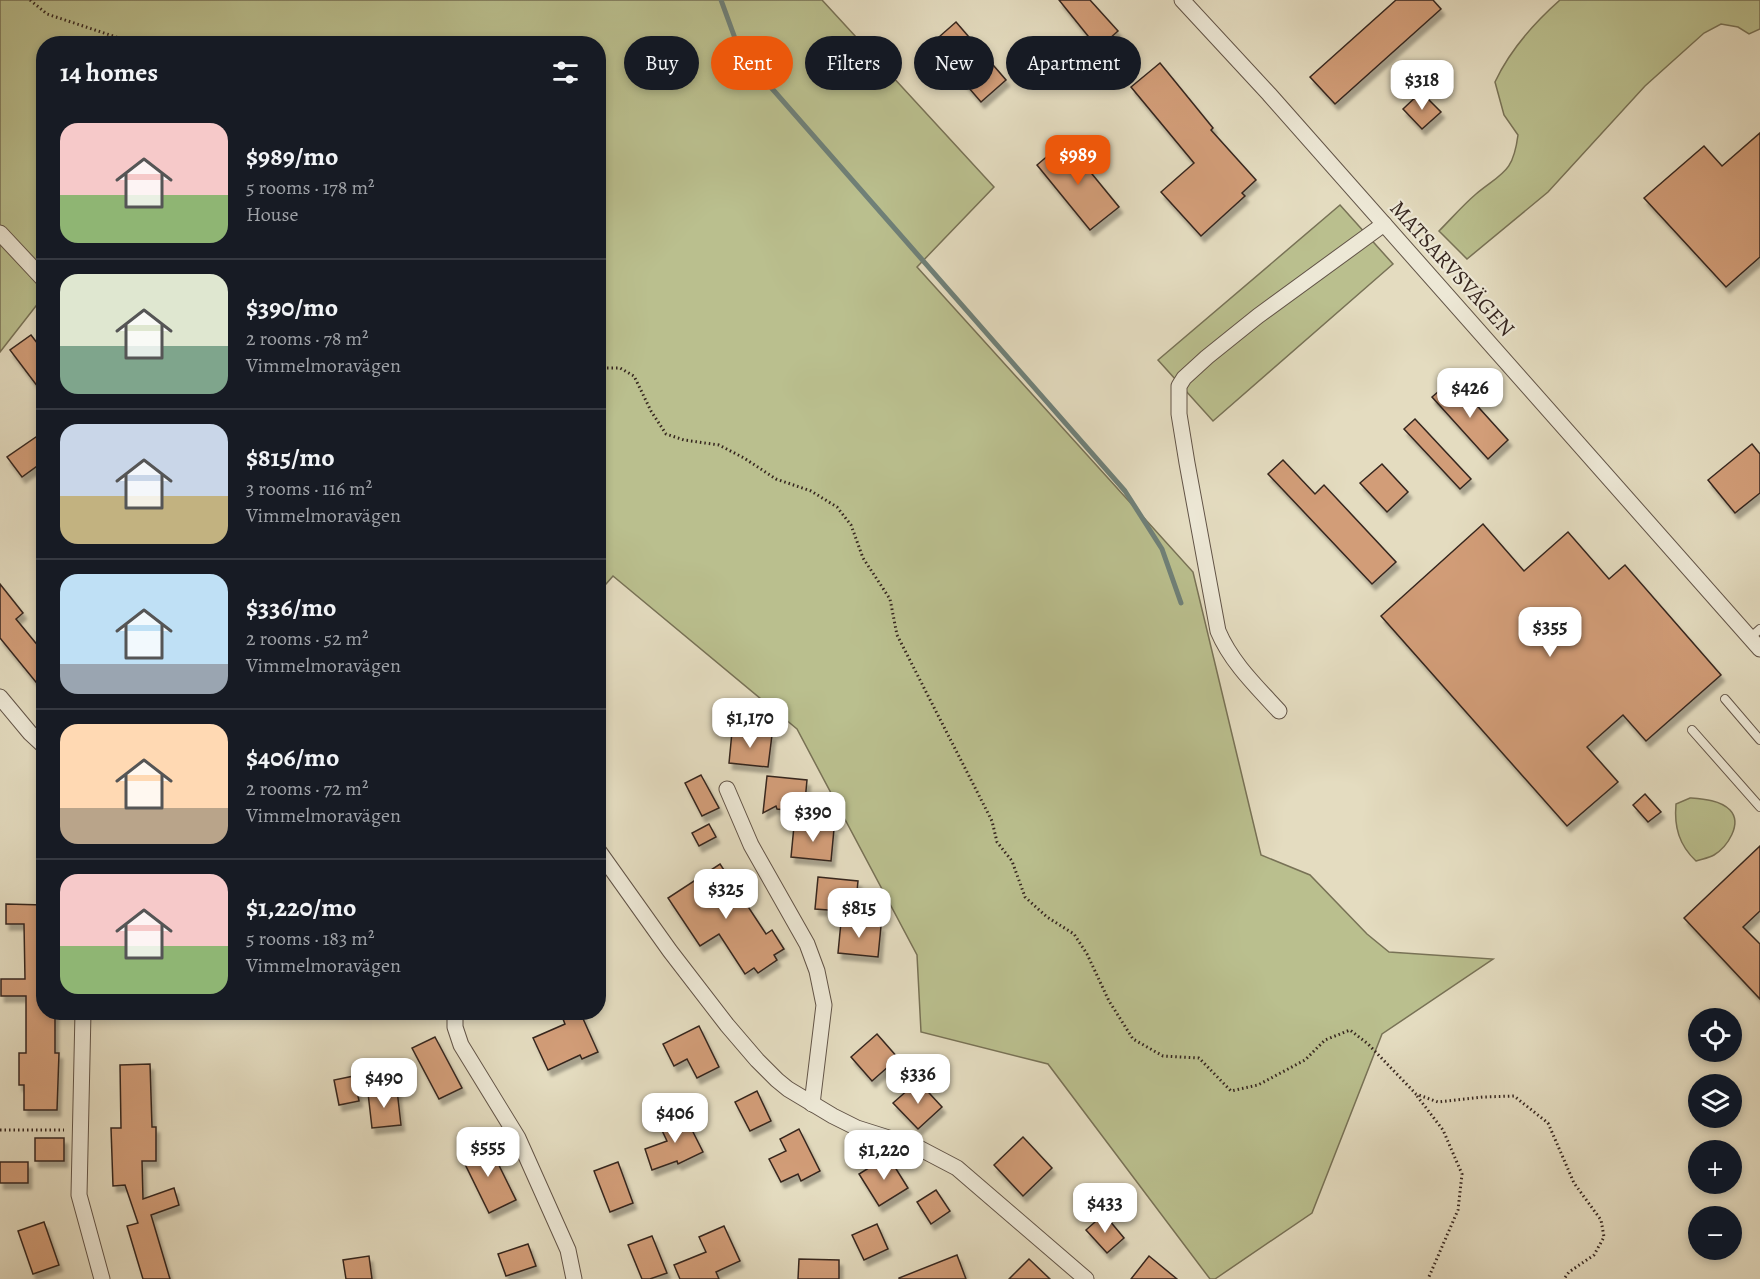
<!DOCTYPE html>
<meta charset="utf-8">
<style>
:root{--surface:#171b24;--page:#242831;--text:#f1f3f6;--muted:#9ea1a6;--line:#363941;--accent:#ea580c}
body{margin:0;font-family:Alegreya,serif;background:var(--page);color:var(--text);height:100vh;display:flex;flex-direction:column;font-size:22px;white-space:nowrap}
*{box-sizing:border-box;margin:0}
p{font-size:20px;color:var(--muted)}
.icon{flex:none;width:33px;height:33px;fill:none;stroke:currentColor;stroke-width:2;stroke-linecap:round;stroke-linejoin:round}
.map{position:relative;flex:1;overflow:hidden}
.sheet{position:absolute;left:36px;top:36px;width:570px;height:984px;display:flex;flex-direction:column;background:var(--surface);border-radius:24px;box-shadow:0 3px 9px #0003}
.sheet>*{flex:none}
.top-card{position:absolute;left:624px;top:36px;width:570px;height:54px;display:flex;gap:12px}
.fabs{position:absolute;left:1688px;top:1008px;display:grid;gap:12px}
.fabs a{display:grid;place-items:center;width:54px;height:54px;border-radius:50%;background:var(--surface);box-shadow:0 3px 9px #0003;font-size:30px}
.price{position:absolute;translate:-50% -51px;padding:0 14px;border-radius:12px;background:#fff;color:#222;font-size:20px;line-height:39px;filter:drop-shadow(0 2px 3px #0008)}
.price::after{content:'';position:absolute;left:50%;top:36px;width:18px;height:14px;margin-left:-9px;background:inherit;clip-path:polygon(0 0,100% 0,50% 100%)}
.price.active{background:var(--accent);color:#fff}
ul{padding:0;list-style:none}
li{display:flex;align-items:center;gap:18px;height:150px;padding:0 24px}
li+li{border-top:2px solid var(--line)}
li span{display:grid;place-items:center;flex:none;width:168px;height:120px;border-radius:18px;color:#555}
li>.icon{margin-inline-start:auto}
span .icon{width:72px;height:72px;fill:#fffc;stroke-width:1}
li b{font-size:26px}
h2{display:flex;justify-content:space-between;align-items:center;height:72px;padding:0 24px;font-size:26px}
.pill{padding:0 21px;border-radius:27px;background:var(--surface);box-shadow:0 3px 9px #0003;font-size:21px;line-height:54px}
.pill.active{background:var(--accent);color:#fff}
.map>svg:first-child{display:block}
</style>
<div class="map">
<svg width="1760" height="1279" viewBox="0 0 1760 1279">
<defs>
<filter id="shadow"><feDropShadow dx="3.5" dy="6" stdDeviation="1.5" flood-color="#0004"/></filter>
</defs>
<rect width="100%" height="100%" fill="#e4dcc0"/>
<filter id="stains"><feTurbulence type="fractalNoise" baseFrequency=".00333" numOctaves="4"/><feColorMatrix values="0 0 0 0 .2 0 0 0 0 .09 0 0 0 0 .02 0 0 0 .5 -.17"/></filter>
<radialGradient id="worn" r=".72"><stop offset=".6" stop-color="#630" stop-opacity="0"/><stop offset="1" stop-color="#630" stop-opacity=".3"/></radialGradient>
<g fill="#babf8e" stroke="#787256" stroke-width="1.5">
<path d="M0,0H822L994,187L917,267L1193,572L1261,855L1310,875L1367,934L1389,952L1493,959L1382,1034L1312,1213L1215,1279H1210L1048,1064L921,1032L917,955L797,729L613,576L599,592L598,44H44L43,297L0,352Z"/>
<path d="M1560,0H1760V29L1749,34L1738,27L1721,24L1704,33L1645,86L1548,192L1467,259L1439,231C1451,219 1463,205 1476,194C1503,172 1513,173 1518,135L1504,115L1495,82C1510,50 1534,23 1560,0Z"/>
<path d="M1340,205L1393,264L1213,421L1158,360Z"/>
<path d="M1690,798C1703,799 1720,800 1730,810C1743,824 1727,847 1714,855C1709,858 1702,859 1696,861C1679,845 1674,827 1676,804Z"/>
</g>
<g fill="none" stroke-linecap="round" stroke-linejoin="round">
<path stroke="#6f8078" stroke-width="5" d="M721,0L740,52L1125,491L1162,549L1181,603"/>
</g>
<g fill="#d29d78" stroke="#36261f" stroke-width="1.5" filter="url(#shadow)">
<path d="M1059,0H1090L1118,31L1064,79L1053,67L1088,36Z"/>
<path d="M1396,0H1433L1441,9L1335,104L1310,77Z"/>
<path d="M956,22L1006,80L981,102L931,44Z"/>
<path d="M1160,63L1213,128L1211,130L1256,180L1242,193L1245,196L1201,236L1161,192L1194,163L1131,87Z"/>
<path d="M1421,92L1441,112L1422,129L1403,109Z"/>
<path d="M1760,133V257L1726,287L1644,198L1704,146L1722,166Z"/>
<path d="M1065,141L1119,207L1090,230L1037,165Z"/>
<path d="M31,335L44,352V395L10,350Z"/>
<path d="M1453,379L1508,440L1488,459L1432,397Z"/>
<path d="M1415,419L1471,479L1460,489L1404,429Z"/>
<path d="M36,437L44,448V461L22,477L7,457Z"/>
<path d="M1752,444L1760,454V493L1735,513L1708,480Z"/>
<path d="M1283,460L1315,494L1324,485L1396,562L1372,584L1268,474Z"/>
<path d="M1382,464L1408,492L1387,512L1360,483Z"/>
<path d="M1483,524L1524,571L1568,532L1609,579L1625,565L1721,675L1646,741L1623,715L1587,747L1618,782L1567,826L1381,616Z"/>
<path d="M0,584L23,613L16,619L44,653V692L0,638Z"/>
<path d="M732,732L772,735L768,767L729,763Z"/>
<path d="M701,775L719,808L702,816L685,783Z"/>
<path d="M767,776L807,780L804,812L777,809L776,806L763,813Z"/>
<path d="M1645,794L1661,812L1648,822L1633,805Z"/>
<path d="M709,824L716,837L699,846L692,833Z"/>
<path d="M794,826L834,829L831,861L791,857Z"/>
<path d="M1760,846V911L1743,927L1760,944V999L1684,918Z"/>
<path d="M720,864L766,934L772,930L784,949L774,955L777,960L758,973L754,968L745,974L719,934L700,946L668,898Z"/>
<path d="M818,877L858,881L855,912L815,909Z"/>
<path d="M6,904L44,905V1012H55V1053H59L57,1110H24V1085H19V1053H26V996H1V979H25L24,924H6Z"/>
<path d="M841,922L881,926L878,957L838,953Z"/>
<path d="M577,1012H580L598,1052L582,1059L580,1055L548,1070L533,1038L565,1024L563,1019Z"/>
<path d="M699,1026L719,1067L697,1078L687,1059L674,1066L663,1044Z"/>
<path d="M877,1034L898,1058L872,1081L851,1057Z"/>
<path d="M435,1037L462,1088L439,1099L412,1048Z"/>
<path d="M150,1064L152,1127H156V1161H142L143,1199L174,1188L179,1205L151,1215L170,1279H143L127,1226L138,1223L125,1185L113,1186L111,1128H121L120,1065Z"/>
<path d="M354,1076L359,1101L339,1105L334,1080Z"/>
<path d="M918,1081L942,1107L918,1129L893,1103Z"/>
<path d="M397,1090L401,1125L372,1128L368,1093Z"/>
<path d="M757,1091L771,1121L750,1131L735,1102Z"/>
<path d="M684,1114L703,1152L678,1164L677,1161L652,1170L645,1149L667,1141L660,1126Z"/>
<path d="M799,1129L820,1171L801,1181L798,1174L781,1182L769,1159L786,1151L780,1139Z"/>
<path d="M1023,1137L1052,1168L1023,1196L994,1165Z"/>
<rect x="35" y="1138" width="29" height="23"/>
<path d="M488,1143L516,1200L489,1213L461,1156Z"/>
<path d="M888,1156L908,1188L879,1206L859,1174Z"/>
<rect x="0" y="1162" width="28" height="21"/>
<path d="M618,1162L633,1203L610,1212L594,1171Z"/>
<path d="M936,1190L950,1211L931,1224L917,1202Z"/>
<path d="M1104,1214L1124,1238L1107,1253L1086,1230Z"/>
<path d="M44,1222L59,1265L33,1274L18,1231Z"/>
<path d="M877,1224L888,1249L864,1260L852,1235Z"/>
<path d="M724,1226L740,1261L716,1272L719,1279H680L674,1265L706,1252L699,1237Z"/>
<path d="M652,1236L667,1273L650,1279H642L628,1245Z"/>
<path d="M528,1244L536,1266L506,1276L498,1254Z"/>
<path d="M957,1255L966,1279H899V1278Z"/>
<path d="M369,1256L372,1279H346L343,1260Z"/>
<path d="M1149,1256L1177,1279H1131Z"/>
<path d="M799,1259L839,1260V1279H798Z"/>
<path d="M1029,1259L1050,1279H1009Z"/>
</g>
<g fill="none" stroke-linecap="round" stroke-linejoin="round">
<g stroke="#625447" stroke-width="10">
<g id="service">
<path d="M1750,638L1760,629"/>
<path d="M1725,699L1760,740"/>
<path d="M1692,730L1760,807"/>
</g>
</g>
<g stroke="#625447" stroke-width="17">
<g id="minor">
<path d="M1182,0L1269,94L1760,649"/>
<path d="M0,233L44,280"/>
<path d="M0,697L30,733L44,746"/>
<path d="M1279,711C1256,686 1231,662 1218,631L1187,463L1179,414V386L1184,378L1207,357L1258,316L1384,224"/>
<path d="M727,789L751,845L807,944L817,971L824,1005L812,1104"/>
<path d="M598,850L670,951L727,1025L757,1060L777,1080L788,1089L833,1116L857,1128L917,1147L957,1168L1086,1279"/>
<path d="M83,1012L79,1195L102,1279"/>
<path d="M455,1012V1027L461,1045L518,1138L568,1250L574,1279"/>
</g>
</g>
<g stroke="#36261f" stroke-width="3" stroke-dasharray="1.5 3" stroke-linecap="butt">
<path d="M30,0L47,14L137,44"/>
<path d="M598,368H620L634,376L651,411L666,434L684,440L719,445L744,458L776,479L811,491L837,507L851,525L863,558L890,599L897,635L992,821L997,842L1012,861L1025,897L1047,917L1074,934L1087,954L1109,1001L1133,1039L1163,1056L1199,1058L1231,1091L1258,1085L1305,1060L1325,1040L1350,1030L1368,1044L1416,1094L1438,1102L1483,1097L1514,1096L1548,1123L1574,1183L1601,1220L1604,1237L1594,1255L1569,1272L1564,1279"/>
<path d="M1417,1096L1443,1130L1462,1174L1458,1210L1428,1279"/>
<path d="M0,1130H64"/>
</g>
<use href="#service" stroke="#ede8d6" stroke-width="8"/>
<use href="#minor" stroke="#ede8d6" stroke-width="15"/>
</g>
<g text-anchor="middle" stroke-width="4.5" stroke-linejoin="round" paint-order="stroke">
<g font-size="22" fill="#36261f" stroke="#ede8d6">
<text transform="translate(1453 268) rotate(48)" y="8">MATSARVSVÄGEN</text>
</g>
</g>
<rect width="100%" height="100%" filter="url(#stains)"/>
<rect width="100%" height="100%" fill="url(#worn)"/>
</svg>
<div class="fabs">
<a><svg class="icon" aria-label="locate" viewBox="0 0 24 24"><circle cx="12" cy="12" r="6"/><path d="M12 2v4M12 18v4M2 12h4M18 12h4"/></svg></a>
<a><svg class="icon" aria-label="layers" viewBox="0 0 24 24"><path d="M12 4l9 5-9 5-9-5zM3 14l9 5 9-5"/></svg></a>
<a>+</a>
<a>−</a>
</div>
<b class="price" style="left:1422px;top:111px">$318</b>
<b class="price active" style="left:1078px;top:186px">$989</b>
<b class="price" style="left:1470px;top:419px">$426</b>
<b class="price" style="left:1550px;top:658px">$355</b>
<b class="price" style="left:750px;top:749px">$1,170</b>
<b class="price" style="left:813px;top:843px">$390</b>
<b class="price" style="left:726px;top:920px">$325</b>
<b class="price" style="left:859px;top:939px">$815</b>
<b class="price" style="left:918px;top:1105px">$336</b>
<b class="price" style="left:384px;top:1109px">$490</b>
<b class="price" style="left:675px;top:1144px">$406</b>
<b class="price" style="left:488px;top:1178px">$555</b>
<b class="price" style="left:884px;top:1181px">$1,220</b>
<b class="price" style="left:1105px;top:1234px">$433</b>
<div class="top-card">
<a class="pill">Buy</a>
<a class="pill active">Rent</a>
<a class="pill">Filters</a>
<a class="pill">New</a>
<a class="pill">Apartment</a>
</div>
<section class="sheet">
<h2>14 homes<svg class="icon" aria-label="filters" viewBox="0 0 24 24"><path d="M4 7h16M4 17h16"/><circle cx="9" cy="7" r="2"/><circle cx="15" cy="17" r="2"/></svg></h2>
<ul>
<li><span style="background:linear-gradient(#f6c9c9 60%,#8fb573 0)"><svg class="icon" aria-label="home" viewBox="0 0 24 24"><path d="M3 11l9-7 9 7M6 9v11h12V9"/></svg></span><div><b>$989/mo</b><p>5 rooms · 178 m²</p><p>House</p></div></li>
<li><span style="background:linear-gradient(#dfe7d0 60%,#7fa58c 0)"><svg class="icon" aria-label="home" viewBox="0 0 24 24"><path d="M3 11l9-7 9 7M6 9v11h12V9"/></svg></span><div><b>$390/mo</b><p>2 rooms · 78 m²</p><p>Vimmelmoravägen</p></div></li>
<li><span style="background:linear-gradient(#c9d6e8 60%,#c2b280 0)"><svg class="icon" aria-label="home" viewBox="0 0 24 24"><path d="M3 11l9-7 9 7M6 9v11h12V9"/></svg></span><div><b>$815/mo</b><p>3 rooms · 116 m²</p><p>Vimmelmoravägen</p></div></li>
<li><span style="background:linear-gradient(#bfe0f5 75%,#9aa5b1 0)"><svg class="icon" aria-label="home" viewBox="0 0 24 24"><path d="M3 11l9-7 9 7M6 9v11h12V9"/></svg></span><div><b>$336/mo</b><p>2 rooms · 52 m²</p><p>Vimmelmoravägen</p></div></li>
<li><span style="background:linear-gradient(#ffd9b3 70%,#b9a48a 0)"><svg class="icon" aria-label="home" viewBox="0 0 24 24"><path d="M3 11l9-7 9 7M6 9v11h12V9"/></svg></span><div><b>$406/mo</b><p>2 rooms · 72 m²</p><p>Vimmelmoravägen</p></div></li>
<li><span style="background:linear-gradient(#f6c9c9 60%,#8fb573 0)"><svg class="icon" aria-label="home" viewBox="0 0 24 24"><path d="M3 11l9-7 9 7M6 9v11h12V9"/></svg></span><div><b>$1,220/mo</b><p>5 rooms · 183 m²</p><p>Vimmelmoravägen</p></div></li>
</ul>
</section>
</div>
